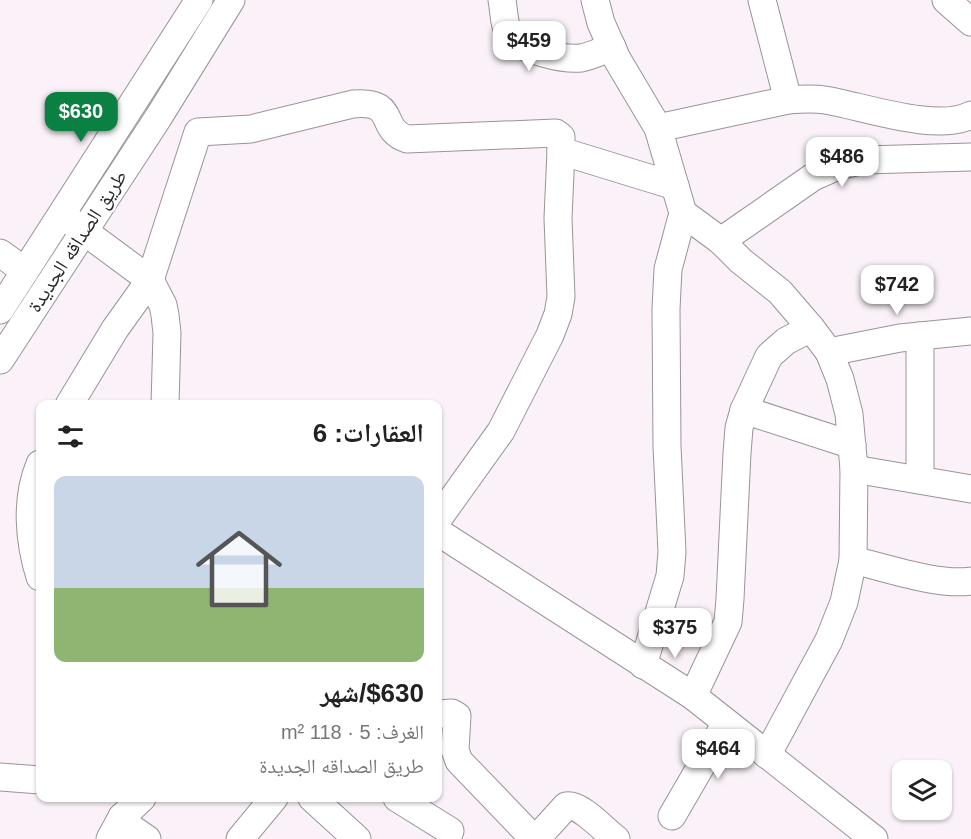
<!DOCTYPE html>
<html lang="ar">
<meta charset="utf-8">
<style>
:root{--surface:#fff;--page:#f2f2f2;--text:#222;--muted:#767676;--accent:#0b8043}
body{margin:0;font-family:Helvetica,"Noto Naskh Arabic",sans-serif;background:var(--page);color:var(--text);direction:rtl;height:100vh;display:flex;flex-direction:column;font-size:22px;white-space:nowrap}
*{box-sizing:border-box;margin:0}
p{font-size:20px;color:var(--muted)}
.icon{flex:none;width:33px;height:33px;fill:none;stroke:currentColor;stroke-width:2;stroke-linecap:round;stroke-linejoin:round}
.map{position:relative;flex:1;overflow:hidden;direction:ltr}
.drawer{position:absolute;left:36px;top:400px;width:406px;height:402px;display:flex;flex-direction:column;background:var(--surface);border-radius:12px;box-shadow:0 2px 4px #0004;direction:rtl}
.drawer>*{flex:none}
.tools{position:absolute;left:892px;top:760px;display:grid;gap:12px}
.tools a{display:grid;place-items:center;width:60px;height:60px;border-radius:12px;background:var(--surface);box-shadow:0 2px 4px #0004;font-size:30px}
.price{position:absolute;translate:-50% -51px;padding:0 14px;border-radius:12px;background:#fff;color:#222;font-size:20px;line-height:39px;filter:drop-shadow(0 2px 3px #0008)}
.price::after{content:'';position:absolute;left:50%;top:36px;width:18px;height:14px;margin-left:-9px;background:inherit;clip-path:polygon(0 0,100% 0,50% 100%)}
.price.selected{background:var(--accent);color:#fff}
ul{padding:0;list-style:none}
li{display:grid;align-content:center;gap:12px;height:318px;padding:0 18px}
li span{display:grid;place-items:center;height:186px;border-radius:12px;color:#555}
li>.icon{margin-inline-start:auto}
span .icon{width:108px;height:108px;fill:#fffc;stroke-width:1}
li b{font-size:26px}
h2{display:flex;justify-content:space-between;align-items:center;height:72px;padding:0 18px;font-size:26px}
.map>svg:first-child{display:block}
</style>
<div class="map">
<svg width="971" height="839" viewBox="0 0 971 839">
<rect width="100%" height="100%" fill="#faf2f8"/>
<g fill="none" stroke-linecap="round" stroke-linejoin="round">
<g stroke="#9a9398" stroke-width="29">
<g id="minor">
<path d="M502,0C504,11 504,27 510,36C520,50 564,60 581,58C591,56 602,51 612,47"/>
<path d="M595,0L601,23L617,59L658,128L683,213L721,241L741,261L780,292L811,328L829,352L840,379L849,414L854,469L853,560L844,602L829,640L767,755"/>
<path d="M762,0L788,100"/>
<path d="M946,0L971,22"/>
<path d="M658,128L788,100C800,99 813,98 825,100C862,106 937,133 971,115"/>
<path d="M69,220L150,280L163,305L165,315L167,333L165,405"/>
<path d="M721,241L813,177L838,166L864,160L971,157"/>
<path d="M0,253L25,271"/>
<path d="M0,310L199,0"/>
<path d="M829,352L900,338L971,331"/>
<path d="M0,360L158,118L231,0"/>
<path d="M69,405L115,329L150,280L198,132L251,129L353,104C399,100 377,129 407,139L556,133L561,137V151L675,186"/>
<path d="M744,410L852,445"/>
<path d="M40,464C25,499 29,542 40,577"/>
<path d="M854,469L971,489"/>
<path d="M920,479V336"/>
<path d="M438,519L501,431L550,335L558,314L561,297L558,218L561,151"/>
<path d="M438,532L693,696L874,839"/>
<path d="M853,560C886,568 939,586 971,581"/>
<path d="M643,665L670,576L672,552L667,446L666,309L668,269L683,213"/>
<path d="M693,696L728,622L730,599L737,453L739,428L744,410L769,356L786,341L811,328"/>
<path d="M438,714L452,713L457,716L455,750L459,761L534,839"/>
<path d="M0,777L40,780"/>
<path d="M142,798L122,817L131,828L147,839"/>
<path d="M312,798L357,839"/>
<path d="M397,798L450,831"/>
<path d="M672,816L726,723"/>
<path d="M110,839L122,817"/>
<path d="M240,839L274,798"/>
<path d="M536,839L566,806C580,803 604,830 616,839"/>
</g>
</g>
<use href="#minor" stroke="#fff" stroke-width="27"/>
</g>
<g text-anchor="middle" stroke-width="5" stroke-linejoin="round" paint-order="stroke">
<g font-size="20" fill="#272426" stroke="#fff">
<text transform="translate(77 241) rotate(-57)" y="7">طريق الصداقه الجديدة</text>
</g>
</g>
</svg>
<div class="tools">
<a><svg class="icon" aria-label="layers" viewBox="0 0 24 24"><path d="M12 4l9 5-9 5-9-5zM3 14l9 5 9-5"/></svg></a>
</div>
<b class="price" style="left:529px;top:72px">$459</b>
<b class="price selected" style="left:81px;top:143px">$630</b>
<b class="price" style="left:842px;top:188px">$486</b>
<b class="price" style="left:897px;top:316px">$742</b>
<b class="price" style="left:675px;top:659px">$375</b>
<b class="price" style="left:718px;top:780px">$464</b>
<section class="drawer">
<h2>العقارات: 6<svg class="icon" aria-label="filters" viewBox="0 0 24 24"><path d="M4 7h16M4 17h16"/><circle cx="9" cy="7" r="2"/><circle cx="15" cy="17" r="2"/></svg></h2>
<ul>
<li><span style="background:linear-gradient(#c9d6e8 60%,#8fb573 0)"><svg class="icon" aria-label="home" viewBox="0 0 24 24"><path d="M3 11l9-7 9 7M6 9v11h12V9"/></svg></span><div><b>$630/شهر</b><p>الغرف: 5 · 118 m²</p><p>طريق الصداقه الجديدة</p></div></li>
</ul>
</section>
</div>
